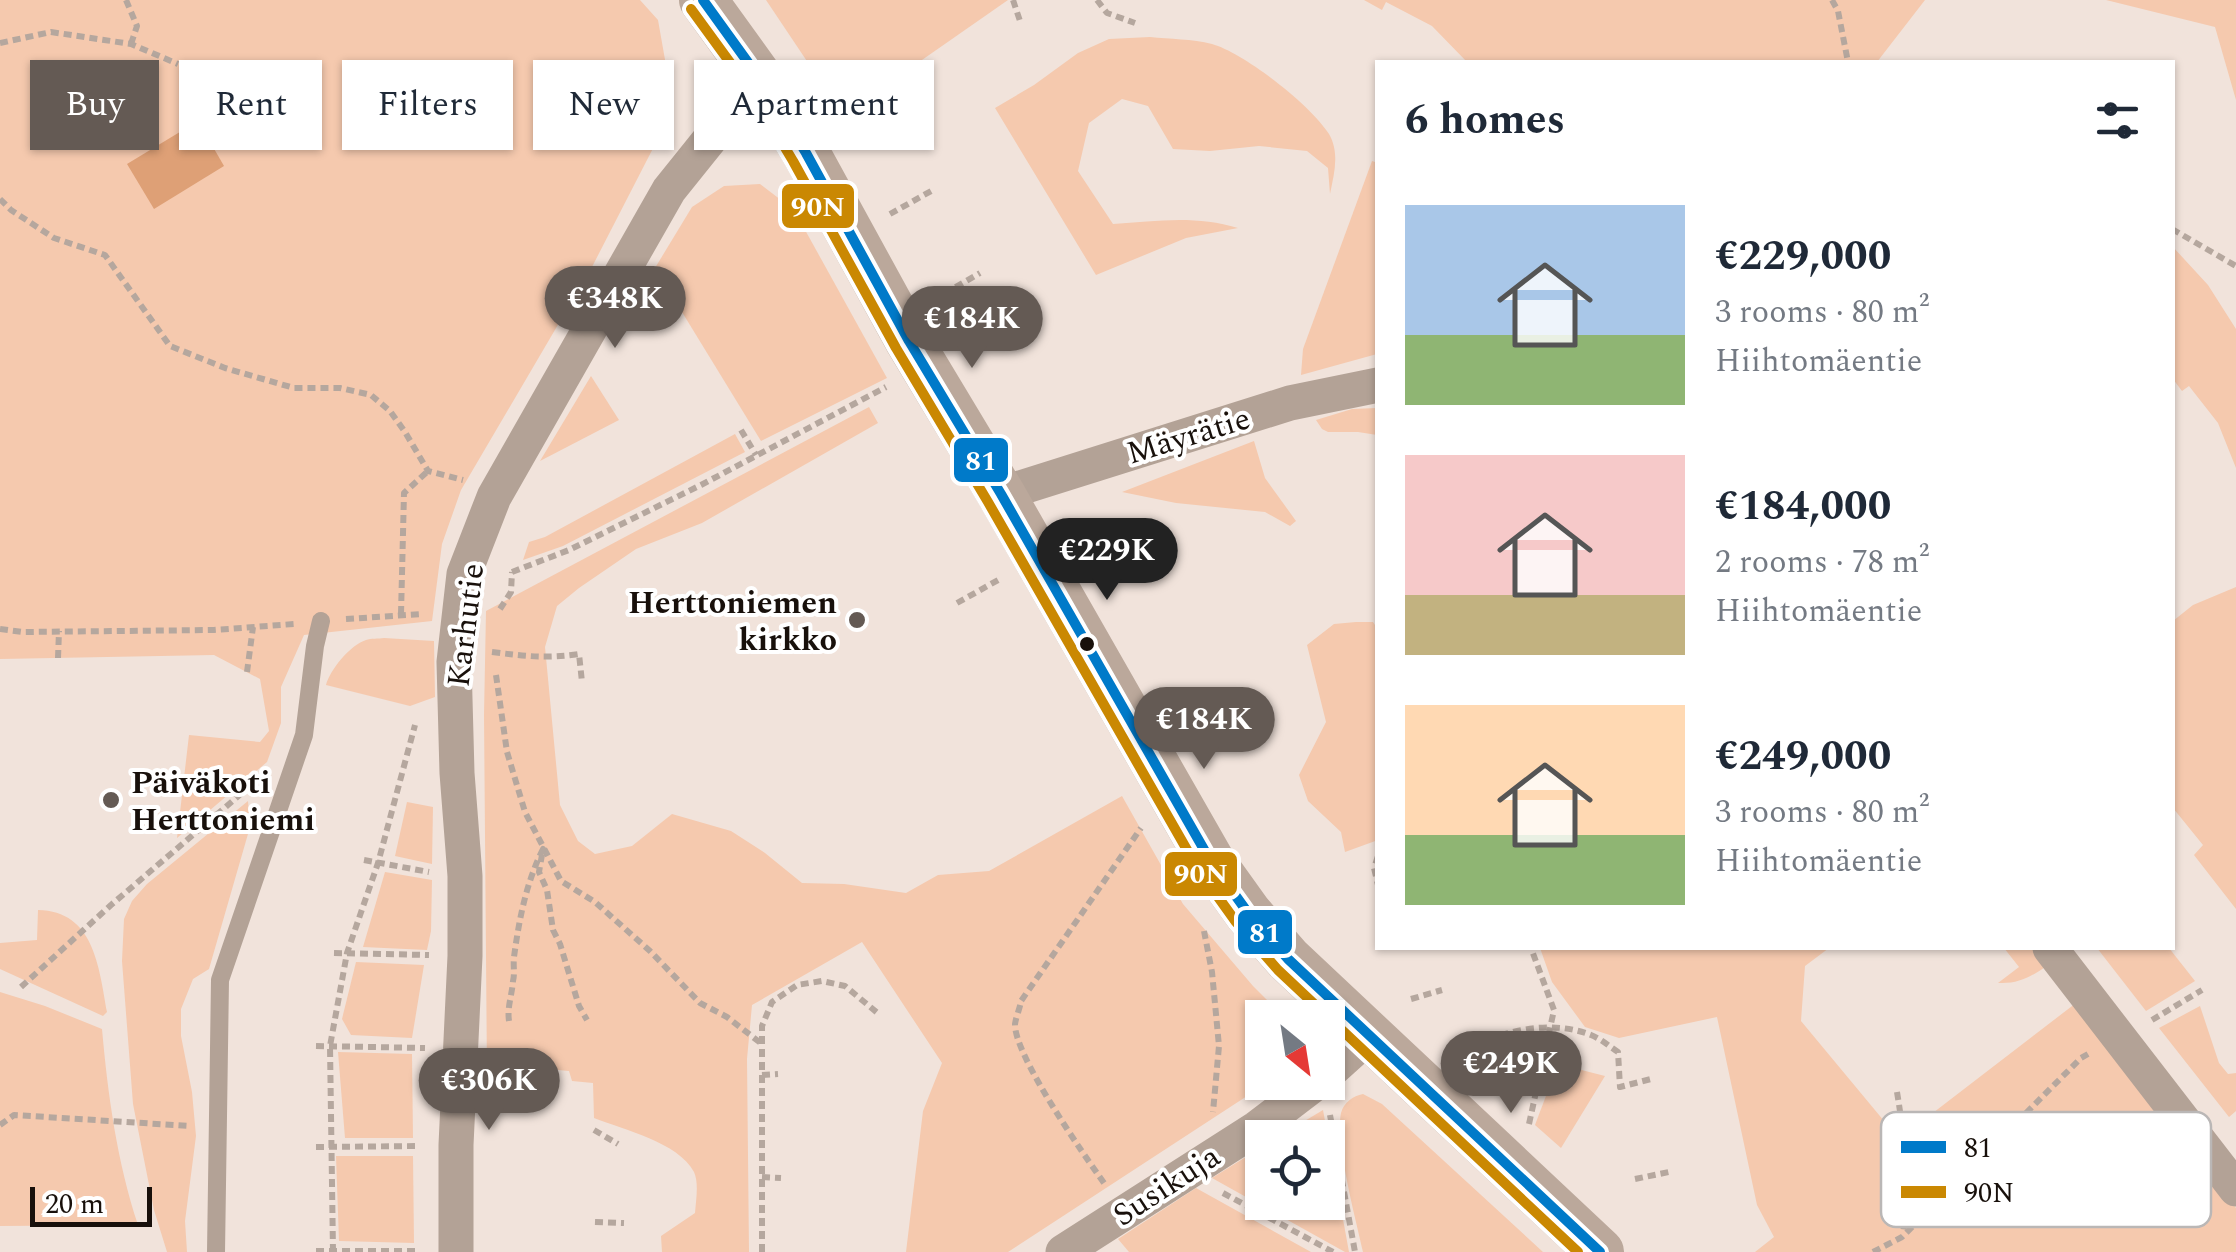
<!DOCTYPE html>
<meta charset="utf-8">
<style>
:root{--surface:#fff;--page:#f2f2f3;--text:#1f2937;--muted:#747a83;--accent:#645a54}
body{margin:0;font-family:Spectral,serif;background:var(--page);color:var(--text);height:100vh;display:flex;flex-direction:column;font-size:38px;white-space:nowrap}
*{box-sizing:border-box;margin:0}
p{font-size:32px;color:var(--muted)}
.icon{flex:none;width:55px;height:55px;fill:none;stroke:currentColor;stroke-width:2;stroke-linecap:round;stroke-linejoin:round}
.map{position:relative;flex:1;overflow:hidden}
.side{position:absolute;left:1375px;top:60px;width:800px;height:890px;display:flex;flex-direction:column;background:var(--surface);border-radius:0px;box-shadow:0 2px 8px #0004}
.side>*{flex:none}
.guide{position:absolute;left:30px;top:60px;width:950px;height:90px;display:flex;gap:20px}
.needle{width:65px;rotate:150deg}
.buttons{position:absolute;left:1245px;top:1000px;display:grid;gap:20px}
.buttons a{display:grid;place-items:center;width:100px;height:100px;border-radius:0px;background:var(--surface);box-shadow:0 2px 8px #0004;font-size:50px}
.scale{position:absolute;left:30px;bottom:25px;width:122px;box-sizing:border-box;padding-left:10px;border:5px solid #18100b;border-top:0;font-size:28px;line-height:35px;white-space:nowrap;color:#18100b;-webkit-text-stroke:8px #fff;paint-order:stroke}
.price{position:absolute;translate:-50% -85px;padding:0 22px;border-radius:35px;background:var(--accent);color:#fff;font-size:32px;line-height:65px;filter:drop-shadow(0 2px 5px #0008)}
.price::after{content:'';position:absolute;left:50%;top:60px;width:30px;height:22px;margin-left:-15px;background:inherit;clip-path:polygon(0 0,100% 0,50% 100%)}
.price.selected{background:#222;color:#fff}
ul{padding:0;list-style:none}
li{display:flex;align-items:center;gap:30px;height:250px;padding:0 30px}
li span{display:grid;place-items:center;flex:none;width:280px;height:200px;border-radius:0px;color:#555}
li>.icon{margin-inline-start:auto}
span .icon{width:120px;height:120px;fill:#fffc;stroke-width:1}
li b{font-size:42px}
h2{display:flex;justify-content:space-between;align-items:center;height:120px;padding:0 30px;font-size:42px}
.pill{padding:0 35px;border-radius:0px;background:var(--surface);box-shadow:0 2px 8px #0004;font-size:35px;line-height:90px}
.pill.selected{background:var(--accent);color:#fff}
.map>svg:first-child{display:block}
</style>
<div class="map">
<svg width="2236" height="1252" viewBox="0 0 2236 1252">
<rect width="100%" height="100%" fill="#f1e3db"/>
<g fill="#f5c9ae">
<path d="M0,0H640L658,20L670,88L665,125L593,265L461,490L442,544L432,621L304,635L281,687V723L267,762L177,838L189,735L260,742L269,731L260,679L214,655L0,659Z"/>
<path d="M766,0H1008L843,115Z"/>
<path d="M1364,0H1925L1877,62H1467L1432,26L1386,2L1382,10Z"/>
<path d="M2106,0H2236V100L2215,27Z"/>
<path d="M1150,37C1170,39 1192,39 1212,44C1244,53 1311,105 1329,134C1340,153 1334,174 1330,194L1328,168L1307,151L1259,146L1210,151L1173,149L1148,106L1122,99L1089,123L1078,171L1113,224C1156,221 1196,215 1238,228L1186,238L1096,275L995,108L1034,85L1078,53L1109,39Z"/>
<path d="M1372,161L1378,163L1377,354L1301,375L1303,349Z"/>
<path d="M760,184L794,210L887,378L761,441L655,268L692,207L724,186Z"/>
<path d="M2173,247L2208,285L2236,329V468L2218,423L2189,386L2182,391L2173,379Z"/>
<path d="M591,376L619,420L540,461Z"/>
<path d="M869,407L878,423L702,523L636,549L579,588L557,606L545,647L560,805L578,841L595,854L632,846L672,814L731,831L765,853L802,883L844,884L906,893L938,875L989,871L1122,796L1183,904L1253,986L1284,1017L1262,1018V1082L1267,1083L1008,1252H906L923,1111L942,1063L862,942L752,1005L747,1059L749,1252H662L661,1236L695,1213C696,1200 699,1183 694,1172C678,1142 624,1130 594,1118L593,1083L572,1081L569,1071L537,1068L536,1077L487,1076L484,715L486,611Z"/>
<path d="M1377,408V435L1358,432H1328L1322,429L1316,420L1352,409Z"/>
<path d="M735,434L745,452L563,546L523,560L529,542L545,537Z"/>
<path d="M1254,441L1265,478L1296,521L1290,526L1265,512L1176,503L1122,492Z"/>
<path d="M2236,587V909L2194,855L2203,845L2173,808V621L2193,605Z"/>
<path d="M1356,622H1373L1377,628L1378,840L1345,852L1341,832L1308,801L1299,775L1326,722L1307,645L1334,624Z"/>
<path d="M384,638L434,641L435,697L410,706L326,685C330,670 350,645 366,640C371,638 378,639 384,638Z"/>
<path d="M248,801L250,827L209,969L193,979L181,1009V1036L192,1092L196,1136L185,1221L187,1252H167L154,1210L133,1104L122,961L124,919L132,901L147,884Z"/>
<path d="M407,802L433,807L432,864L395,856Z"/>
<path d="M385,872L432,880L431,931L427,950L363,947Z"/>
<path d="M38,910C94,911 99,967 107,1012L103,1016L0,969V943L37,940Z"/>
<path d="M1540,948H1829L1805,966L1801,1021L1899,1139L2076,1003L2236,1208V1252H1755L1774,1237L1757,1205L1717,1017L1619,1038L1585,1027L1552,982Z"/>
<path d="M2004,948H2033L2047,966C2030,977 2019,984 1998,983L2019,967Z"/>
<path d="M2097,948H2169L2195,981L2146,1011Z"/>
<path d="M356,962L424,965L412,1038L351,1035L342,1019Z"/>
<path d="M0,992L45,1006L102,1029C108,1096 117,1161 138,1225L0,1226Z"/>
<path d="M2200,1006L2219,1063L2228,1074L2236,1073V1111L2229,1117L2159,1028Z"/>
<path d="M1532,1040V1094L1507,1100L1463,1058L1498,1041Z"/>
<path d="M338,1052L412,1054L413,1138H345Z"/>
<path d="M1558,1064L1605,1076L1561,1148L1535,1125Z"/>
<path d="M1363,1094L1382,1104L1543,1252H1363C1356,1220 1335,1142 1341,1113C1344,1102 1353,1096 1363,1094Z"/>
<path d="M1323,1110L1349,1252H1345L1212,1178L1262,1147V1202H1328V1138L1278,1137Z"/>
<path d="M336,1156H413L414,1243L339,1241Z"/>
<path d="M1196,1188L1311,1252H1129L1118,1239Z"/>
</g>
<path fill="#dea076" d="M198,121L224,166L154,209L127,164Z"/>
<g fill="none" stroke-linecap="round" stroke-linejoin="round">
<g stroke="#b5a79e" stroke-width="6" stroke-dasharray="8 5" stroke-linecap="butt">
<path d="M126,0L137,26L131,44"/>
<path d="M1013,0L1021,24"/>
<path d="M1097,0L1107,13L1135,23"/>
<path d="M1832,0L1838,11L1848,62"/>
<path d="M0,43L51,32L131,44L178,64"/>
<path d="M0,199L11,210L54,238L105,255L170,346L225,368L294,388H340L371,395L390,411L405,432L428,471L463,480"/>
<path d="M890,214L933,190"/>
<path d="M2172,229L2236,266"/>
<path d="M933,300L980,273"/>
<path d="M741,430L756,455"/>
<path d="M512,572L569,550L701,485L886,387"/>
<path d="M957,603L1000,579"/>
<path d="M500,609L511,592L512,572"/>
<path d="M401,614L404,493L428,471"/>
<path d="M346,619L423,614"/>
<path d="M0,629L22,632L214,630L294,624"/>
<path d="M492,652C524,656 547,659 579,654L582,682"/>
<path d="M58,658L59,631"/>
<path d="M247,672L253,627"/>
<path d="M496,675L507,752L525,812L561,881L595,902L650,951L700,1003L727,1017L762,1044"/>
<path d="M1378,856L1374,868L1378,885"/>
<path d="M364,860L429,872"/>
<path d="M1204,931L1212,972L1219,1046L1213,1112"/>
<path d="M334,953L429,955"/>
<path d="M21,987L111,905L256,781"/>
<path d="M1411,999L1442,990"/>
<path d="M2152,1020L2202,990"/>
<path d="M509,1021C507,1007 512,995 513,981C515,974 513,965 514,957C519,920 526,883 543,849L539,872L547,890L553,930L560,944L579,1006L587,1020"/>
<path d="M316,1046L425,1048"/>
<path d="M1453,1056C1494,1034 1545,1017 1591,1035C1601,1039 1609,1046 1618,1052L1620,1087L1651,1079"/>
<path d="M762,1075L778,1074"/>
<path d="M1897,1092C1905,1140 1909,1186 1903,1234"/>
<path d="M1330,1115L1355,1252"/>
<path d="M1529,1124L1554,1010L1531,948"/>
<path d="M0,1125L14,1115L190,1126"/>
<path d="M594,1130L618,1144"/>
<path d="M316,1147L420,1146"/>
<path d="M762,1177L781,1178"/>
<path d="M1635,1179L1669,1172"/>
<path d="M1104,1183C1084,1155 1014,1055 1015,1024C1016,1017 1020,1008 1021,1001L1141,828"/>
<path d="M1223,1193L1333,1252"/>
<path d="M595,1222L624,1223"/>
<path d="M316,1251H419"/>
<path d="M333,1252L330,1046L347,953L378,863L415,725"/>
<path d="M762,1252V1026L772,1002L797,985L822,981L845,986L880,1015"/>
<path d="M1873,1252L1902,1237L2081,1058L2088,1054"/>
</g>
<path stroke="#b3a296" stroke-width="18" d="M216,1252L220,980L304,735L315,646L321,621"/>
<g stroke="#b3a296" stroke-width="35">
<path d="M1001,494L1290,403L1378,385"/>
<path d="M2050,948L2236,1189"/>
<path d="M1328,1073L1369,1036"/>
<path d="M456,1252V1145L465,956V876L457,773L454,662L464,574L494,497L669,190L718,129L765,86"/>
<path d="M1063,1252L1257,1128L1317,1082"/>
</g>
<path stroke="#bba89b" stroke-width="48" d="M703,0L765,86L806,153L909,341L1001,494L1210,860L1248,913L1288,959L1600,1252"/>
<g stroke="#fff" stroke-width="18">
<path id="bus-1" d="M703,0L765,86L806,153L909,341L1001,494L1210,860L1248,913L1288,959L1600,1252"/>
</g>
<g stroke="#fff" stroke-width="18">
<path id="bus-2" d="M691,9L753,94L793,161L896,348L988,502L1198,869L1236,922L1278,970L1578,1252"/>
</g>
<use href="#bus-1" stroke="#007ac9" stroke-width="10"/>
<use href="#bus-2" stroke="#ca8802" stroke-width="10"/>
</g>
<g fill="#645a54" stroke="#fff" stroke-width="4">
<circle cx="857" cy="620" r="10"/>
<circle cx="111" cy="800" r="10"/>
</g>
<circle fill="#18100b" stroke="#fff" stroke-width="4" cx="1087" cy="644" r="9"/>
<g text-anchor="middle" stroke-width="8" stroke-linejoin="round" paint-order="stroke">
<g font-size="32" fill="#18100b" stroke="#fff">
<text transform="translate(1188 435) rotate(-17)" y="11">Mäyrätie</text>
<text transform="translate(465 625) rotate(-83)" y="11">Karhutie</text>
<text transform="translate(1166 1185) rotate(-33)" y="11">Susikuja</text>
</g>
<g font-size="32" font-weight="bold" fill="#18100b" stroke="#fff" text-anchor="end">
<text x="837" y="613">Herttoniemen<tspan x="837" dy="37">kirkko</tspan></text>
<text x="131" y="793" text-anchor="start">Päiväkoti<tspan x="131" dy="37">Herttoniemi</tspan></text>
</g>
</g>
<rect x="1881" y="1112" width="330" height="115" rx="15" fill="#fff" stroke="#bab7b6" stroke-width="2.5"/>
<rect x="1901" y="1141" width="45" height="12" fill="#007ac9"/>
<rect x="1901" y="1186" width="45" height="12" fill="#ca8802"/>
<g font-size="28" fill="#18100b">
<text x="1964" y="1157">81</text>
<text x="1964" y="1202">90N</text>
</g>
<g stroke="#fff" stroke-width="4">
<rect x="780" y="182" width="76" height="48" rx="10" fill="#ca8802"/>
<rect x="952" y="436" width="58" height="48" rx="10" fill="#007ac9"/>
<rect x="1163" y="850" width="76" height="48" rx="10" fill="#ca8802"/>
<rect x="1236" y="908" width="58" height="48" rx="10" fill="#007ac9"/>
</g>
<g font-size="28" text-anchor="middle" font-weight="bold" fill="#fff">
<text x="818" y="216">90N</text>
<text x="981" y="470">81</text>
<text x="1201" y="883">90N</text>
<text x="1265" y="942">81</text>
</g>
</svg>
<div class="buttons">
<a><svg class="needle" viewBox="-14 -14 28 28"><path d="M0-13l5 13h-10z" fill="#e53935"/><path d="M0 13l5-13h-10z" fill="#747a83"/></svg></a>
<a><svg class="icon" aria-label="locate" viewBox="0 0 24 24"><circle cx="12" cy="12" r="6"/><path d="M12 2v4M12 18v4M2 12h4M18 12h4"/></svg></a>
</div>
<div class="scale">20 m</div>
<b class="price" style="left:615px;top:351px">€348K</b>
<b class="price" style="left:972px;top:371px">€184K</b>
<b class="price selected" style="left:1107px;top:603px">€229K</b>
<b class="price" style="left:1204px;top:772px">€184K</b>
<b class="price" style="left:1511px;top:1116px">€249K</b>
<b class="price" style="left:489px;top:1133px">€306K</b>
<div class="guide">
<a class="pill selected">Buy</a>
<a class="pill">Rent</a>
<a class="pill">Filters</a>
<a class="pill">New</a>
<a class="pill">Apartment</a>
</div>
<section class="side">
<h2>6 homes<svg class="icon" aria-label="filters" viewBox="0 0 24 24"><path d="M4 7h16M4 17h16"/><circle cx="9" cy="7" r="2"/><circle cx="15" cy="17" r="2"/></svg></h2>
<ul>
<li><span style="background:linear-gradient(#a9c7e8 65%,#8fb573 0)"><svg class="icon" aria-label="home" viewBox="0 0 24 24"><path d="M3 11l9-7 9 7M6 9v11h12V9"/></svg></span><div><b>€229,000</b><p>3 rooms · 80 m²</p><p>Hiihtomäentie</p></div></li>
<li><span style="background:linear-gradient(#f6c9c9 70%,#c2b280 0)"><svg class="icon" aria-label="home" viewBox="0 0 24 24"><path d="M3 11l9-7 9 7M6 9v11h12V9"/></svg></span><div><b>€184,000</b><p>2 rooms · 78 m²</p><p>Hiihtomäentie</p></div></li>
<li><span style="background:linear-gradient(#ffd9b3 65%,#8fb573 0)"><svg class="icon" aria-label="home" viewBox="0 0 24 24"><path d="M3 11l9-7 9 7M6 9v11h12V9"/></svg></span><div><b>€249,000</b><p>3 rooms · 80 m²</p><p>Hiihtomäentie</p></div></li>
</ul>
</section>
</div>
